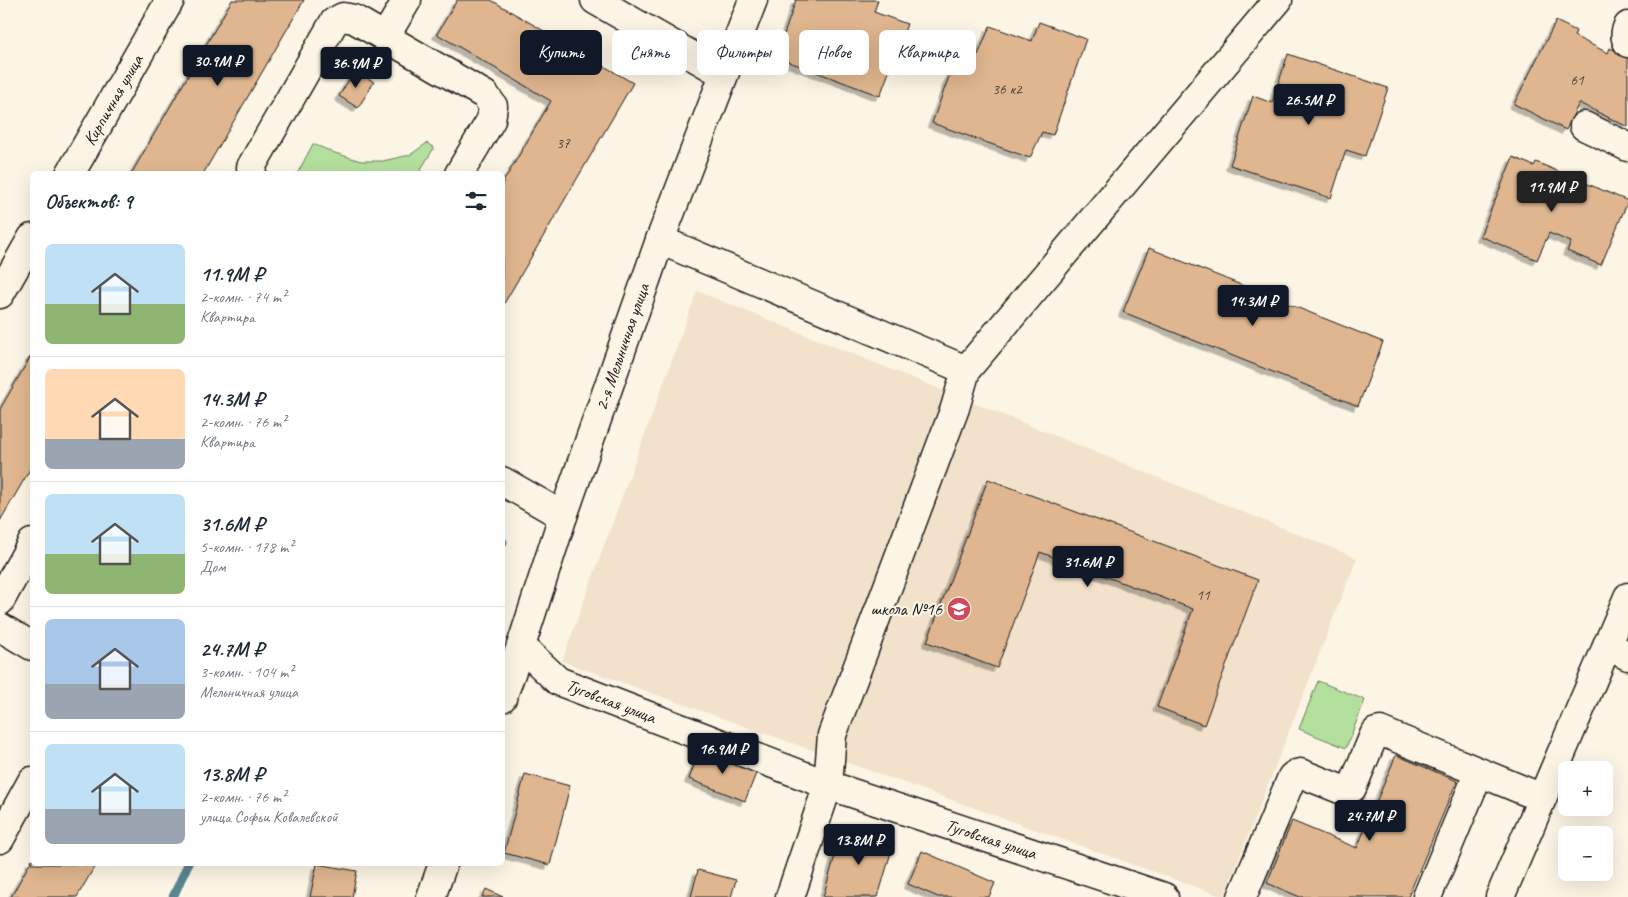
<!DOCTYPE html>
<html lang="ru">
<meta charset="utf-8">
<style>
:root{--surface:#fff;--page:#f2f2f3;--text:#1f2937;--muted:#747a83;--line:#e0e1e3;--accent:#111827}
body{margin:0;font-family:Caveat,sans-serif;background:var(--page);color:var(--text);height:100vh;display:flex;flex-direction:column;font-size:19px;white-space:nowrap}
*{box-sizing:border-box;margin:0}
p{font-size:16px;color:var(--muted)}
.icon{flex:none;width:28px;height:28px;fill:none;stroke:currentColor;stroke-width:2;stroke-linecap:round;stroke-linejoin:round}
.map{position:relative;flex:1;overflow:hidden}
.sheet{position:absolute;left:30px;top:171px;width:475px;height:695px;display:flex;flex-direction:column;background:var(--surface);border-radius:8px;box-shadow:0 5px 20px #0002}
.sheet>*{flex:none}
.hud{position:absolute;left:520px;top:30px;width:475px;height:45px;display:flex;gap:10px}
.controls{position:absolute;left:1558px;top:761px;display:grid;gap:10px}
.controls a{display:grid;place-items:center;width:55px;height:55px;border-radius:8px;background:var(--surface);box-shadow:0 5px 20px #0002;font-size:25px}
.price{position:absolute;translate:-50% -42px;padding:0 11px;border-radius:5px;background:var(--accent);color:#fff;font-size:16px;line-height:32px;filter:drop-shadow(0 1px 2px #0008)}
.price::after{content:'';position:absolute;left:50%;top:30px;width:15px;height:11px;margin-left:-8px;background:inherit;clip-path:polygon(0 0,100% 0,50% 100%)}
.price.on{background:#222;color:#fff}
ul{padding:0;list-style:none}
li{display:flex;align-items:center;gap:15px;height:125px;padding:0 15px}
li+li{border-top:1px solid var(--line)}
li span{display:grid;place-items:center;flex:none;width:140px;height:100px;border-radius:8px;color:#555}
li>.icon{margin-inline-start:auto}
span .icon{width:60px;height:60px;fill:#fffc;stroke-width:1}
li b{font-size:21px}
h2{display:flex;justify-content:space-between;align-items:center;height:60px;padding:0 15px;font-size:21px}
.pill{padding:0 18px;border-radius:8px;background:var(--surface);box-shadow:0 5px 20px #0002;font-size:18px;line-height:45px}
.pill.on{background:var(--accent);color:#fff}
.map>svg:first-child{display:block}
</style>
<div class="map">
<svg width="1628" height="897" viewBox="0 0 1628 897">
<defs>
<filter id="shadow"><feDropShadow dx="-4.5" dy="4.5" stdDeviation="0" flood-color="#0004"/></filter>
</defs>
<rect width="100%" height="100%" fill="#fcf5e5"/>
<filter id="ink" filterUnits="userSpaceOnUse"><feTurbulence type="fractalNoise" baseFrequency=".02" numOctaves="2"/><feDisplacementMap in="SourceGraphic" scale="10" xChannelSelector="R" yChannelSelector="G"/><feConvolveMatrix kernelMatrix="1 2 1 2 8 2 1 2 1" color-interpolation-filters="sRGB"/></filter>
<g filter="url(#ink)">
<path fill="#f3e2cb" d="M697,291L1357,558L1224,897L562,661Z"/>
<g fill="#b4e09e" stroke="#687e5d">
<path d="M427,143L434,148L418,174H297L313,144L335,153L361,161H383L410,155Z"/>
<path d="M1318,681L1365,700L1346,748L1299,729Z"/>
</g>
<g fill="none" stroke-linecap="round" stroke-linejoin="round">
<g stroke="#588692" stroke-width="9">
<path d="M502,542H503"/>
<path d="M173,897L188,864"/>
</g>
</g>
<g fill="#dfb68f" stroke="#1c1c1c" filter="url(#shadow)">
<path d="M232,0H304L203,174H131Z"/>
<path d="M457,0H491L633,83L502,307V184L551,101L437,34Z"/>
<path d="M796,0H878L874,12L907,24L880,96L776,57Z"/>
<path d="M1556,21L1576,31L1574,36L1608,53L1610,48L1628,57V127L1579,103L1566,130L1514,104Z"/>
<path d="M1039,22L1086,39L1053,135L1042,132L1030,158L932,123L959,49L978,55L990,26L1032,41Z"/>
<path d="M1288,54L1388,88L1365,156L1346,150L1331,198L1230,165L1253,96L1272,103Z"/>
<path d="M355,70L374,82L358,108L339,96Z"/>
<path d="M1513,157L1534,166L1536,162L1628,201L1601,265L1567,251L1571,242L1549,233L1537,260L1480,236Z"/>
<path d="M1149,248L1383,342L1358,406L1123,312Z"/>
<path d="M32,354V466L0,521V409Z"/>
<path d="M988,479L1258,580L1204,725L1157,707L1193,609L1040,552L997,668L927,642Z"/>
<path d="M700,749L757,771L745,801L689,779Z"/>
<path d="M1396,755L1457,781L1408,897H1300L1267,883L1292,821L1357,848Z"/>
<path d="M525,774L570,786L550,865L504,853Z"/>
<path d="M843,828L894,842L878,897H823Z"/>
<path d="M922,851L995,883L989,897H938L908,884Z"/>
<path d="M32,859V864H96L77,897H11Z"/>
<path d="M317,864L357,871L352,897H310Z"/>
<path d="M698,870L736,880L731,897H691Z"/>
<path d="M486,889L503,897H482Z"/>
</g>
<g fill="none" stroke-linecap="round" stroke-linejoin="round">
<g stroke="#1c1c1c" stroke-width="31">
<g id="minor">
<path d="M595,0L724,74"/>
<path d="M1628,26C1625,32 1624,37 1628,43"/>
<path d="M385,37L485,95L493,106L491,120L459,174"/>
<path d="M1584,126L1628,147"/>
<path d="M70,174L170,0"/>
<path d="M252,174L251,167L334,22L343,17L354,19L385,37L407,0"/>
<path d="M660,240L966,370"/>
<path d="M0,294L32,238"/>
<path d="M502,481L563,516"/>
<path d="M0,601L32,543"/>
<path d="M0,627L32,646"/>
<path d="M1607,645L1628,656"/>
<path d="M521,646L558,681L828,785L1164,897"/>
<path d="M502,698L521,646L563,516L660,240L753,0"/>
<path d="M0,839L32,781"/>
<path d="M431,897L443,864"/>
<path d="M790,897L828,785L832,735L955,408L966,370L1278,0"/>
<path d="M1242,897L1292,777L1296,774L1300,773L1345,791L1352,788L1374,735L1376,732L1380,731L1542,798"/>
<path d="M1427,897L1479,772"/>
<path d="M1500,897L1628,597"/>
</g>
</g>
<use href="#minor" stroke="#fcf5e5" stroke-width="28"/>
</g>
</g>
<defs>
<g id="school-disc" transform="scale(1.25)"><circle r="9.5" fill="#d1495b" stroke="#fcf5e5"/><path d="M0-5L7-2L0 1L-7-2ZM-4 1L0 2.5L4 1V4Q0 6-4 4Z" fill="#fff"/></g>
</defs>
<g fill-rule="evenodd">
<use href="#school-disc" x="959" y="609"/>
</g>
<g text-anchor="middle" stroke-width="4" stroke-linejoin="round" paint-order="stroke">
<g font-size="15" fill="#4d4239">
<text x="1577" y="85">61</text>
<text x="1007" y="94">36 к2</text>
<text x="563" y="148">37</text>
<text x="1203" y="600">11</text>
</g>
<g font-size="18" fill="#1c1c1c" stroke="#fcf5e5">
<text transform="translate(113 100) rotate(-60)" y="6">Кирпичная улица</text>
<text transform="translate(622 347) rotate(-71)" y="6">2-я Мельничная улица</text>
<text transform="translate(611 701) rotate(21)" y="6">Туговская улица</text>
<text transform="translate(991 839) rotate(18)" y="6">Туговская улица</text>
</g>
<g font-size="18" fill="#1c1c1c" stroke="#fcf5e5" text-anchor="end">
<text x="942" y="615">школа №16</text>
</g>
</g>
</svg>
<div class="controls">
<a>+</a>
<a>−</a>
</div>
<b class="price" style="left:218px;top:87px">30.9M ₽</b>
<b class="price" style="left:356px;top:89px">36.9M ₽</b>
<b class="price" style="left:1309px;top:126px">26.5M ₽</b>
<b class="price on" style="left:1552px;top:213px">11.9M ₽</b>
<b class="price" style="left:1253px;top:327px">14.3M ₽</b>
<b class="price" style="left:1088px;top:588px">31.6M ₽</b>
<b class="price" style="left:723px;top:775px">16.9M ₽</b>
<b class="price" style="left:1370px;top:842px">24.7M ₽</b>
<b class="price" style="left:859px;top:866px">13.8M ₽</b>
<div class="hud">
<a class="pill on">Купить</a>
<a class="pill">Снять</a>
<a class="pill">Фильтры</a>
<a class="pill">Новое</a>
<a class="pill">Квартира</a>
</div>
<section class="sheet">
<h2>Объектов: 9<svg class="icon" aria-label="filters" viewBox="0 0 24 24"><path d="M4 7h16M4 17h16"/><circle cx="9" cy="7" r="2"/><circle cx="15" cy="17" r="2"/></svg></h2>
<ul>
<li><span style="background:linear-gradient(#bfe0f5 60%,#8fb573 0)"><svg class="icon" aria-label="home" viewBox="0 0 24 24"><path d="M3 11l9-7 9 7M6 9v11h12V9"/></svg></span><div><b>11.9M ₽</b><p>2-комн. · 74 m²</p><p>Квартира</p></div></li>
<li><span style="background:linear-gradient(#ffd9b3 70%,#9aa5b1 0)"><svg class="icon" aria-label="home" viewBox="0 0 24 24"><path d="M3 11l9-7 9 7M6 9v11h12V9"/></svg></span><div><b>14.3M ₽</b><p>2-комн. · 76 m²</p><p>Квартира</p></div></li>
<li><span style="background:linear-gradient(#bfe0f5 60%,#8fb573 0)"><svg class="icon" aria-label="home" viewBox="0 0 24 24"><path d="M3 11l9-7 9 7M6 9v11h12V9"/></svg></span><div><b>31.6M ₽</b><p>5-комн. · 178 m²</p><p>Дом</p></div></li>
<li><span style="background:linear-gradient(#a9c7e8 65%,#9aa5b1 0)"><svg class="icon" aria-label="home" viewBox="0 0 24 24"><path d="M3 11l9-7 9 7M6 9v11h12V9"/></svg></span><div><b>24.7M ₽</b><p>3-комн. · 104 m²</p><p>Мельничная улица</p></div></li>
<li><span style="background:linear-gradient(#bfe0f5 65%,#9aa5b1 0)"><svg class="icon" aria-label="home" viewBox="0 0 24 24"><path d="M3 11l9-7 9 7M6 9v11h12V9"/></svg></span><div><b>13.8M ₽</b><p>2-комн. · 76 m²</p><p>улица Софьи Ковалевской</p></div></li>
</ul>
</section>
</div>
